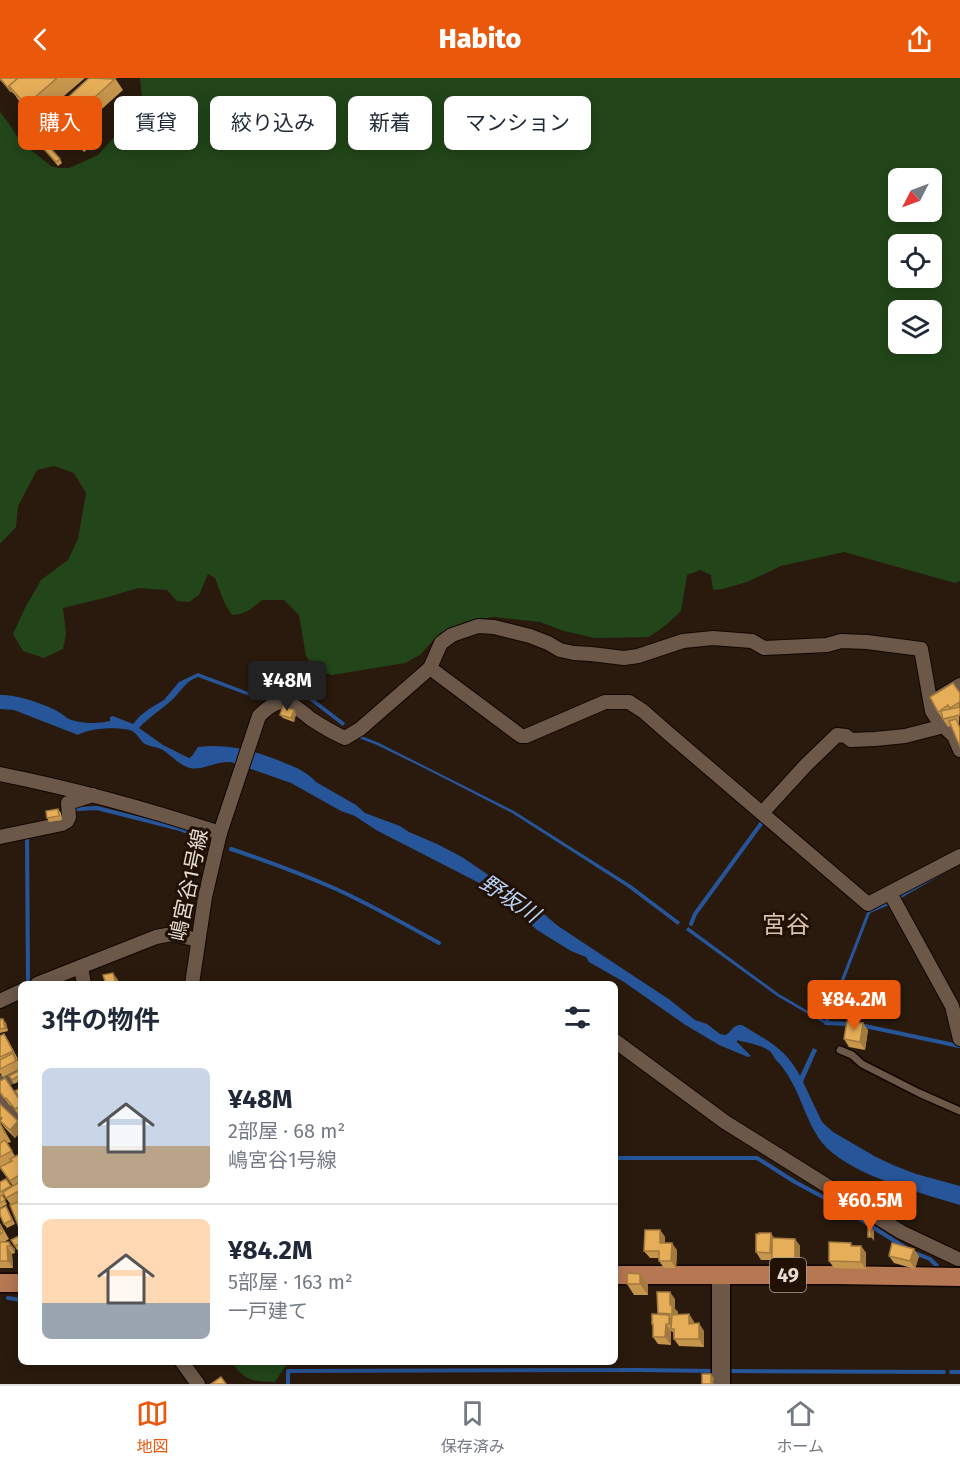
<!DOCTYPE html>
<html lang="ja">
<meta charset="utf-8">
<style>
:root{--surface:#fff;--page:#f6f6f7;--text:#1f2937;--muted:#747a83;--line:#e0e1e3;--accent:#ea580c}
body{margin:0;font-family:"Fira Sans","Noto Sans JP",sans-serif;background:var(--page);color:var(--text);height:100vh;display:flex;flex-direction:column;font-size:22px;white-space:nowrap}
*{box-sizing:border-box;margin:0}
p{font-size:20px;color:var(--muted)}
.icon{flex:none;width:33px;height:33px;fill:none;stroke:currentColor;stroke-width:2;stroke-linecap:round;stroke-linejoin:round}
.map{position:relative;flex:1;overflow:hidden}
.side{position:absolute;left:18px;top:903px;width:600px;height:384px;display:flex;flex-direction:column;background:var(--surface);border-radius:9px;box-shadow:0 3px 15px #0003}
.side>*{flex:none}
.top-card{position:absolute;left:18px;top:18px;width:600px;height:54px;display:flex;gap:12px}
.needle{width:39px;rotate:228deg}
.tools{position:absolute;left:888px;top:90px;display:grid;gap:12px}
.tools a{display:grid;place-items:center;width:54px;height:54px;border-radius:9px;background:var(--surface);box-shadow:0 3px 15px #0003;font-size:30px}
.price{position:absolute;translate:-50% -51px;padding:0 14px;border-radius:6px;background:var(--accent);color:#fff;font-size:20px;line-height:39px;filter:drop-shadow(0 2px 3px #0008)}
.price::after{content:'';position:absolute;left:50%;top:36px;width:18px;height:14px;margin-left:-9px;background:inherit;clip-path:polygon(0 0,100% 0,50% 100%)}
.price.on{background:#222;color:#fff}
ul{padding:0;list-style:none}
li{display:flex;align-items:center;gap:18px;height:150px;padding:0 24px}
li+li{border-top:2px solid var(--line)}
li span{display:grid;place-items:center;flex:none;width:168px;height:120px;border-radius:9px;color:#555}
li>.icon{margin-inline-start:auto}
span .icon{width:72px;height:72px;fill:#fffc;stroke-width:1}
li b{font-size:26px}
h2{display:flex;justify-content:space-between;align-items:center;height:72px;padding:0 24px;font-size:26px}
.chip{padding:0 21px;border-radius:9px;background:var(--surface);box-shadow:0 3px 15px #0003;font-size:21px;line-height:54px}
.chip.on{background:var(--accent);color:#fff}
header{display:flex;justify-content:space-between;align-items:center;height:78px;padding:0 24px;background:var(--accent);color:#fff;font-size:27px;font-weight:800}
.tab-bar{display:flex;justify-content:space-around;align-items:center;height:84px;border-top:2px solid var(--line);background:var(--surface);font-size:16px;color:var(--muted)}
.tab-bar a{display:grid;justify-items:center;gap:3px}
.tab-bar .on{color:var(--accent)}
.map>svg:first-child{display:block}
</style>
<header><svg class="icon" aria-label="back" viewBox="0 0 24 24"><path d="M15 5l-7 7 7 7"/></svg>Habito<svg class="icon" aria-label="share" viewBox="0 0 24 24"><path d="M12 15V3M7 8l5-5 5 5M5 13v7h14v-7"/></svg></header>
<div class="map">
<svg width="960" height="1306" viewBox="0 0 960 1306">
<rect width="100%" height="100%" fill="#2a1a0d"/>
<g fill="#224619" fill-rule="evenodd">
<path d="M140,0H960V503L955,505L844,474L781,488L747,504L723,511L713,512L711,497L700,492L687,497L681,533L666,547L649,559L595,560L564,553L540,544L494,539L467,543L440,555L420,577L405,585L332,597L316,592L306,578L299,537L284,522H262C251,531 246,536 232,537L225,526L215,500L208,496L199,517L189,524L177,523L167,512L138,510L108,519L63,530L66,556L63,571L44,580L23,573L13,556L25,530L41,502L68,482L78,461L86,415L74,395L54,388L37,392L18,428L16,449L0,466V34L7,43L17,58L26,68L51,88L59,90H69L98,77L131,40L142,21ZM898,100H932V134H898ZM898,166H932V200H898ZM898,232H932V266H898Z"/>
<path d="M232,1284H288L275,1304C254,1304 244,1303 232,1284Z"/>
</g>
<g fill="#265599">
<path d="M198,595L256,617C261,615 265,612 270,610C280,607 292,608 302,612L345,645L343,648L300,615C290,611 279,611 269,615C264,617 261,619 255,620L198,599C186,603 182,612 173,621C162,631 149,639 139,650L163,667L189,680L192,678L198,669C230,665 259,674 287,686C298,690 308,695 316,704L356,727L365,735L400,748L409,754L437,766L462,779L538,831L558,848L670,922L695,942L707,946L720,956L726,957C732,953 733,946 742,947C768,963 786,971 800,998L813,970L817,972L803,1004L822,1044L833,1054L876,1079L893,1087L916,1096L960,1108V1127C921,1115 854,1098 826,1069C804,1046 801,1007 776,982C773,978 772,974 768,972C759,966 747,965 737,962V964L751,978L748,979L719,967L684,946L624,904L589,884L586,879L571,873L537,852L503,820L491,811L376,752L355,738L341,733L291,705L231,684C216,683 201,693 190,690C179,687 172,678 163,672C158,669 151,669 145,666C140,663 138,656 132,653C120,648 88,650 78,657L14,632L0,631V617C15,616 42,625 55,632C60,634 63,637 67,640C78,646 98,646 110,643V639L113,638L133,646L140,638L149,631L164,622L179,604Z"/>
<path d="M359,657L379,665L514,733L631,807L680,844L678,847L626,808L512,735L428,692L377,667L356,659Z"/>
<path d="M960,782V786L889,827L870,835L827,947L777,918L686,852L688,849L779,916L825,943L868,832L875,830Z"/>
</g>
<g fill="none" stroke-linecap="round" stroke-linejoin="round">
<g stroke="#265599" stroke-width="4">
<path d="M73,734L77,731L97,730L180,751L202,759"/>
<path d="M27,756L28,902"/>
<path d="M231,771C267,783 302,796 336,811C371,827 405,846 439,865"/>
<path d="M691,846L695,836L763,743"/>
<path d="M826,945L850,946"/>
<path d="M860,947L959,968"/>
<path d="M615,1080H757L795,1104L836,1126L906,1170"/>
<path d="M915,1175L930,1181L937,1188"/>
<path d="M8,1220L21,1222"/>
<path d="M728,1293L944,1294"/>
<path d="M951,1294H960"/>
<path d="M288,1306V1293L639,1292L715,1293"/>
</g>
<g stroke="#120500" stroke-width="10">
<path id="lane" d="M840,972L852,977L862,986L919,1015L960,1033"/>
</g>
<g stroke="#120500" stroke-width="16">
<g id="street">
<path d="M430,590L521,658H526L605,624H629L643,633L668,655L868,826L960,778"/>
<path d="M940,619L960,607"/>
<path d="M0,696C75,711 148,731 220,755"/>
<path d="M762,735L806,687L837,657L846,658L851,662L875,661L905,658L944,648"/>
<path d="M0,759L62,746L67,743L69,739L68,725L93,717"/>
<path d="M890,815L952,928L960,961"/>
<path d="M81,889L84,906"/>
<path d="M37,906L156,859L172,856L198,862"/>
<path d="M192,906L205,819L220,755L259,638C265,632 274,624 283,624C294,625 303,635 311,641C322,648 333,655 345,660L360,651L430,590L441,565L452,557L478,548L494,549L530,558L548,565L560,572L574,575L591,576L624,580L638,578L683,563L713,560L752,563L764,570L827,567L841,563L867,564L921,571L932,633L939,644L954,658L960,672"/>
<path d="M0,923L21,913"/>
<path d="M615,963L725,1044L901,1154L958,1181"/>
<path d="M0,1005L21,995"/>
<path d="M0,1019L21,1045"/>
<path d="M182,1284L198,1306"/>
</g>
</g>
<g stroke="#120500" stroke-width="21">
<path id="secondary" d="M721,1197V1306"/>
</g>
<g stroke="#120500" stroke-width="21">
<g id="primary">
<path d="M615,1197H836L960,1199"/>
<path d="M0,1205H21"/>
</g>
</g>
<use href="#lane" stroke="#6b5849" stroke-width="7"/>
<use href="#street" stroke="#6b5849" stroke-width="14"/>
<use href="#secondary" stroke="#6b5849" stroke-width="18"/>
<use href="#primary" stroke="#b57853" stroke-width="18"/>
</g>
<g fill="#c7964d">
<path d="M0,0H85L36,42L19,23L15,17L0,2Z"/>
<path d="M115,0L123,12L84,47L72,34L64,23Z"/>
<path d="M48,32L84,62L89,70L84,74Z"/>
<path d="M41,68L60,81L62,85L58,88Z"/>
<path d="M960,615L959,646L960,669L951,648L948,649L938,634Z"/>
<path d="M296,636L294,644L283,640L280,637Z"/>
<path d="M58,731L61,735L62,742L49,744L47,740Z"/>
<path d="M0,941L6,945L8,953L0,955Z"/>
<path d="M868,952L865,972L849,969L844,961Z"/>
<path d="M4,956L9,964L18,981H17L21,990L3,999L0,995V958Z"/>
<path d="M18,993L21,997V1002L14,1006L9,998Z"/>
<path d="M5,1000L21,1024V1038L20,1039L11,1027L10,1028L0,1014Z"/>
<path d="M0,1026L18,1043L21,1048V1053L15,1060L5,1050L0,1043L1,1041L0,1040Z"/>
<path d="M0,1044L11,1064L7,1065L15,1078L19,1079L21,1077V1122L18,1124L21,1123V1151L18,1147L11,1127L4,1117L2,1118L7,1126L0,1130V1104L6,1101L12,1109L13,1108L0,1090Z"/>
<path d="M8,1131L15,1146L7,1150L4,1146Z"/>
<path d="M0,1145L9,1161L4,1164L15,1171V1175L12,1176L13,1190H0Z"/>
<path d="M660,1152L665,1159V1165L677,1172L676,1190H664L659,1183V1180H650L644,1173Z"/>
<path d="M21,1158V1170L17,1172L11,1162Z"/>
<path d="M775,1160L795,1161L800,1168V1190L778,1189L772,1182H761L756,1174Z"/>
<path d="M853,1168H861L866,1175V1191L834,1190L829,1183Z"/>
<path d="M889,1178H919L915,1191L894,1185Z"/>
<path d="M640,1196L648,1207V1217H634L627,1206Z"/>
<path d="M675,1221V1231L678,1234V1237L689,1236L694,1244V1246L704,1253V1269L679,1268L674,1261L673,1254L671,1253V1267L658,1266L653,1259V1248L652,1246L659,1237L658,1235Z"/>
</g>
<g fill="#a27a3e">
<path d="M294,632L296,636L294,644L291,640Z"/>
<path d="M113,895L118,902L119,906H116Z"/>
<path d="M3,941L6,945L8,953L5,950Z"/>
<path d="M863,945L868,952L865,972L860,964Z"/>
<path d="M4,956L9,964L18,981L13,973Z"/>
<path d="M18,1043L21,1048V1053L15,1060L10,1052Z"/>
<path d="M0,1044L11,1064L3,1053L0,1047Z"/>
<path d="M871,1149L874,1153V1163L871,1159Z"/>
<path d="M660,1152L665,1159V1172L660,1165Z"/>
<path d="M771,1155L776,1163V1182L770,1175Z"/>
<path d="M795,1161L800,1168V1190L795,1182Z"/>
<path d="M9,1164L15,1171V1175L10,1168Z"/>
<path d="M672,1165L677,1172L676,1190L671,1183Z"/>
<path d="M7,1168L12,1176L13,1190L8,1183Z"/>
<path d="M861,1168L866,1175V1191L861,1184Z"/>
<path d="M914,1171L919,1178L915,1191L910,1183Z"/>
<path d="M640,1196L648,1207V1217L640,1206Z"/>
<path d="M670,1214L675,1221V1231L678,1234L677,1243L672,1236L670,1227Z"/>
<path d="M689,1236L694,1244V1253L689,1246Z"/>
<path d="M669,1237L674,1245L672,1251L669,1246Z"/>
<path d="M699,1245L704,1253V1269L699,1261Z"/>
<path d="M666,1246L671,1253V1267L665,1259Z"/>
<path d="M711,1296L714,1300L713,1306H711Z"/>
</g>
<g fill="#e7ae59" stroke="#a27a3e" stroke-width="1.5">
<path d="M0,0H18L9,8L11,14Z"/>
<path d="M18,0H57L26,27L9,8Z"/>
<path d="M89,0L115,1L76,36L64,23Z"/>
<path d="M53,27L84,62L79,66L48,32Z"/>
<path d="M45,64L60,81L56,84L41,68Z"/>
<path d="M953,605L960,615V624L950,630L948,627L938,634L930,619Z"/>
<path d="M283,628L294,632L291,640L280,637Z"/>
<path d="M960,629V637L943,641L941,633Z"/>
<path d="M956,641L960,650V669L949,643Z"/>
<path d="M58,731L59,738L47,740L46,733Z"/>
<path d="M113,895L116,906H106L103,897Z"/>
<path d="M0,941H3L5,950L0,951Z"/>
<path d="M847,943L863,945L860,964L844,961Z"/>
<path d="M4,956L13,973L0,979V958Z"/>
<path d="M13,975L16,983L0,991V982Z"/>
<path d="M18,993L20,997L12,1002L9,998Z"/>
<path d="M5,1000L21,1024V1027L15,1031L6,1020H4L0,1014V1003Z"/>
<path d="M21,1010V1022L15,1013Z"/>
<path d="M0,1026L18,1043L10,1052L0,1043L2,1040L0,1038Z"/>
<path d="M5,1062L12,1073L0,1079V1065Z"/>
<path d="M18,1077L19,1079L21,1077V1096L10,1103L0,1089L12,1083L10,1081Z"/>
<path d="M6,1101L11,1108L0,1114V1104Z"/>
<path d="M21,1103V1112L6,1120L3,1114Z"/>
<path d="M2,1117L5,1122L0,1125V1118Z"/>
<path d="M21,1123V1146L18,1147L10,1127Z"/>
<path d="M6,1128L12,1142L4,1146L0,1137V1131Z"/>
<path d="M0,1147L3,1154L0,1156Z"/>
<rect x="868" y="1149" width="3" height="10"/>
<path d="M645,1152H660V1165H672L671,1183H659V1173H644Z"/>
<path d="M759,1155H771L770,1175L756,1174V1156H759Z"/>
<path d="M21,1157V1165L15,1168L11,1162Z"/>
<path d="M772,1160L795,1161V1182H772Z"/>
<path d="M0,1164H9L10,1168H7L8,1183H0Z"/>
<path d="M829,1164L851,1165V1168H861V1184L829,1183Z"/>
<path d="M892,1165L914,1171L910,1183L889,1178Z"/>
<path d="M627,1195L640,1196V1206H627Z"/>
<path d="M657,1214H670V1227H672V1236L658,1235Z"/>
<path d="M652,1236L669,1237V1246H666L665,1259H653V1246H652Z"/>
<path d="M689,1236V1246L699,1245V1261H674V1251H671L672,1237Z"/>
<rect x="702" y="1296" width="9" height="10"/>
<path d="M221,1299L226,1306H211Z"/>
</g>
<g text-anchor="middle" stroke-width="6" stroke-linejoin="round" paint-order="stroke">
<rect fill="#211105" stroke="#ab9e94" stroke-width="1.5" x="770" y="1180" width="36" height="34" rx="4.5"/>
<g font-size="20" font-weight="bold" fill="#e6dbd2">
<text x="788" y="1204">49</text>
</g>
<g font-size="21" fill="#e6dbd2" stroke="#211105">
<text transform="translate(189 807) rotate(-78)" y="7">嶋宮谷1号線</text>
</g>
<g font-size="22" font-style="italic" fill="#b5cff6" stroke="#211105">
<text transform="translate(510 820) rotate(34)" y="8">野坂川</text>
</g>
<g font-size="24" fill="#d6c0ae" stroke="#211105">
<text x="786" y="855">宮谷</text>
</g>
</g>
</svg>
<div class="tools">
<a><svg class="needle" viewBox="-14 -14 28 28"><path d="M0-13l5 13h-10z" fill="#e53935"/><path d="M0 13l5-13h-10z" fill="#747a83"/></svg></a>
<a><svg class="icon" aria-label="locate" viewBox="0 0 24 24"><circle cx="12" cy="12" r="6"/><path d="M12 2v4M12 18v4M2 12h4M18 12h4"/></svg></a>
<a><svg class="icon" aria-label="layers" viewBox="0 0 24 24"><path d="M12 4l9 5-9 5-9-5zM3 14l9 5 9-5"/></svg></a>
</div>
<b class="price on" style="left:287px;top:634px">¥48M</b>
<b class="price" style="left:854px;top:953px">¥84.2M</b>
<b class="price" style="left:870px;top:1154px">¥60.5M</b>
<div class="top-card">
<a class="chip on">購入</a>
<a class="chip">賃貸</a>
<a class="chip">絞り込み</a>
<a class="chip">新着</a>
<a class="chip">マンション</a>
</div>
<section class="side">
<h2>3件の物件<svg class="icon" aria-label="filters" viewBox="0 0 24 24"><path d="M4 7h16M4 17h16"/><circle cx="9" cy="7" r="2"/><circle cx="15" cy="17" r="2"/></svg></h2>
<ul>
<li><span style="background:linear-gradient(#c9d6e8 65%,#b9a48a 0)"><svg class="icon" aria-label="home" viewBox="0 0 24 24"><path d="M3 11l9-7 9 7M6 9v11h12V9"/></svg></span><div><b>¥48M</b><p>2部屋 · 68 m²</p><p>嶋宮谷1号線</p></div></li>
<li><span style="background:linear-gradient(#ffd9b3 70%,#9aa5b1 0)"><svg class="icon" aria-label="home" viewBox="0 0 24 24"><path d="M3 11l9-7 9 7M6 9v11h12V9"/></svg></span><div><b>¥84.2M</b><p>5部屋 · 163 m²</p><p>一戸建て</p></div></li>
</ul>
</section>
</div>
<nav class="tab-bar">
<a class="on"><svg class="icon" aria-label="map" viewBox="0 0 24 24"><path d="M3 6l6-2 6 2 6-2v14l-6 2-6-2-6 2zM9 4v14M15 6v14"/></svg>地図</a>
<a><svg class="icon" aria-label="saved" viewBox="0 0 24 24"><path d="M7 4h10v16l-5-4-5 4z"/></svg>保存済み</a>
<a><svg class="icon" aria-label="home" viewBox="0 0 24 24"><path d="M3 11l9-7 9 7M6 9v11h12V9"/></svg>ホーム</a>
</nav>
